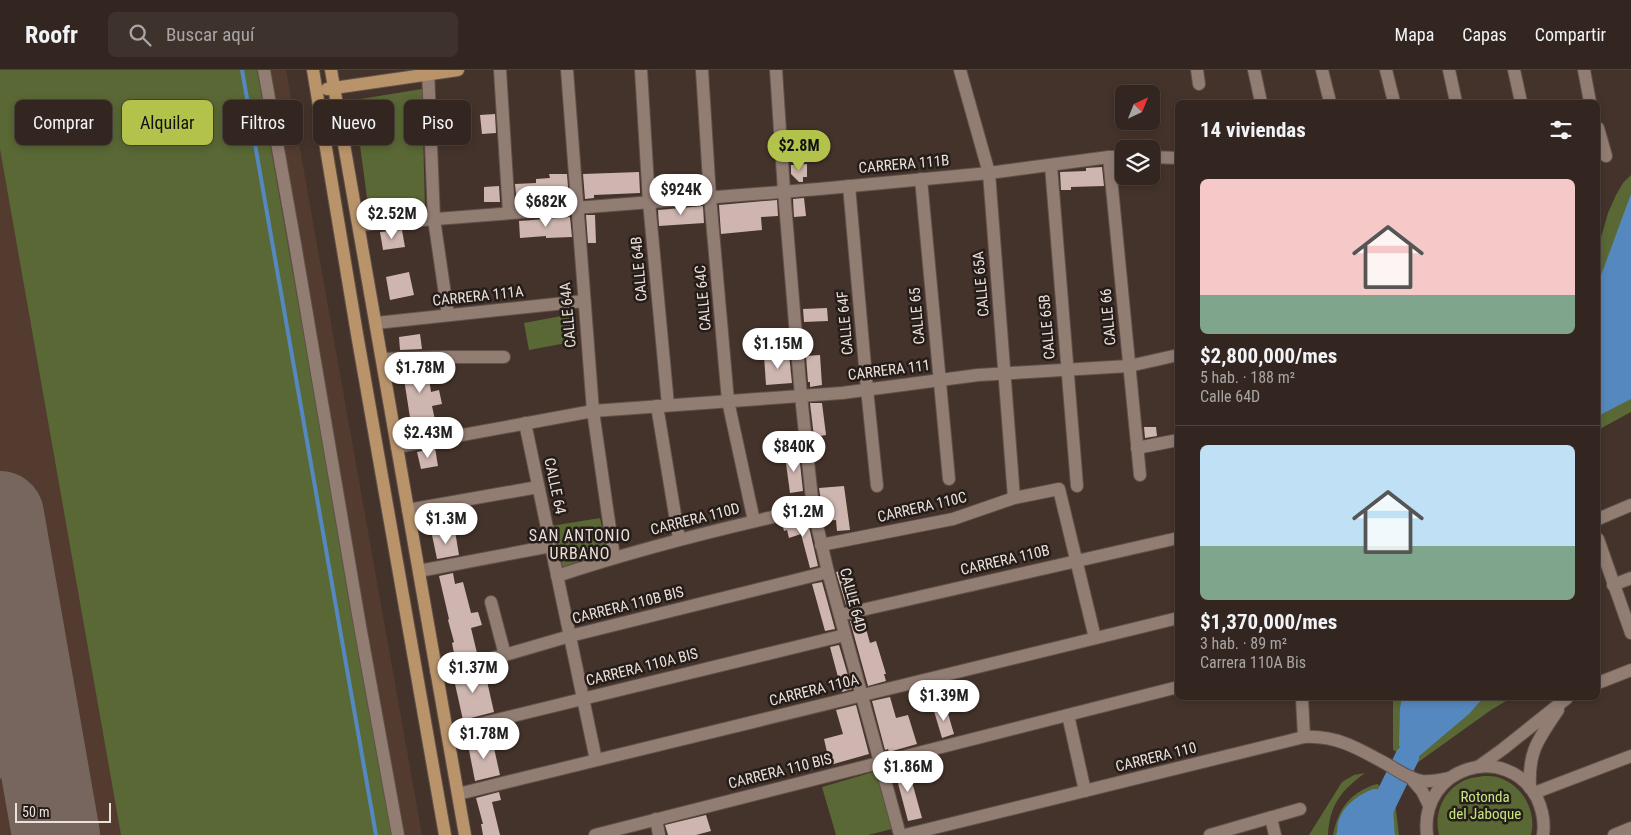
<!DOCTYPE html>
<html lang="es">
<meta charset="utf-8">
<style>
:root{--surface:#332620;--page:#3e322d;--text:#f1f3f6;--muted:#a9a5a5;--line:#4e433e;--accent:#b3c24b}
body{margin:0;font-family:"Roboto Condensed",sans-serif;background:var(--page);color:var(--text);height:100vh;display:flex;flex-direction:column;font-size:19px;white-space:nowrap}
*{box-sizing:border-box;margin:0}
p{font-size:16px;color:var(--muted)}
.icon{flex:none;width:28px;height:28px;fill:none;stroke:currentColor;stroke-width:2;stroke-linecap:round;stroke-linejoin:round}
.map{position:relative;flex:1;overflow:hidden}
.sheet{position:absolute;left:1175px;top:30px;width:425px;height:600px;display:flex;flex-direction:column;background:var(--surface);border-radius:8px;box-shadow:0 2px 8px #0003,0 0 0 1px var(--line)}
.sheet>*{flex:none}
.banner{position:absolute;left:15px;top:30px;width:475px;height:45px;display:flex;gap:10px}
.needle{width:32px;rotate:43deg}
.controls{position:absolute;left:1115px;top:15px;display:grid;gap:10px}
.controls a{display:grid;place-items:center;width:45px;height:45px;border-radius:8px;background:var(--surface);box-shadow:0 2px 8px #0003,0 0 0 1px var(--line);font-size:25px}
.scale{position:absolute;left:15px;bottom:12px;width:96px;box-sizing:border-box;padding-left:5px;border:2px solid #ece0da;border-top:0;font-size:14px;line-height:18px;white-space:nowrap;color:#ece0da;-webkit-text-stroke:4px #251d19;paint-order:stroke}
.price{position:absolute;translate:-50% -42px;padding:0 11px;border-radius:18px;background:#fff;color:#222;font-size:16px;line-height:32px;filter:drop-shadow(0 1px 2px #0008)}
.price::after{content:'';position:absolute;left:50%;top:30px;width:15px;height:11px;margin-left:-8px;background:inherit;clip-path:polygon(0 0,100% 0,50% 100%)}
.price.active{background:var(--accent);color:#111}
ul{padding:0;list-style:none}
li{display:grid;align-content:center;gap:10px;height:265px;padding:0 25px}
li+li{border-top:1px solid var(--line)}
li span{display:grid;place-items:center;height:155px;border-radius:8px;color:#555}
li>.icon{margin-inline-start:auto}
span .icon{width:90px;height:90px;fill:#fffc;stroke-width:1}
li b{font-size:21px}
h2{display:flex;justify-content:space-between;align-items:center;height:60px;padding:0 25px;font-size:21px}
.tag{padding:0 18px;border-radius:8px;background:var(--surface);box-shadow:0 2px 8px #0003,0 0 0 1px var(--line);font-size:18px;line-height:45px}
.tag.active{background:var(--accent);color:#111}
header{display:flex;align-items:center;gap:30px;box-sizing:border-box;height:70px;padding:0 25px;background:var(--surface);border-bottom:1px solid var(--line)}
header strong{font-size:24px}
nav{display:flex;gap:28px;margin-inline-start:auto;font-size:18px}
.search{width:350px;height:45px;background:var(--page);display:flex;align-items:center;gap:12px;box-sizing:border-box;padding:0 18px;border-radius:8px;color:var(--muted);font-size:19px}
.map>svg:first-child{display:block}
</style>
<header>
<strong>Roofr</strong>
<div class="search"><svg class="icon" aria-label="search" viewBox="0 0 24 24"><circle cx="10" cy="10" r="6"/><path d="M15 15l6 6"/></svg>Buscar aquí</div>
<nav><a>Mapa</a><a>Capas</a><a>Compartir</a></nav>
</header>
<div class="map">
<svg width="1631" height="765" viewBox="0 0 1631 765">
<rect width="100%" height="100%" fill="#44332a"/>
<path fill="#533b2f" d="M0,0H286L422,765H0Z"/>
<g fill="#596835">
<path d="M0,0H257L392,765H121L0,79Z"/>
<path d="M422,19L425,141L369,143L354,30Z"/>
<path d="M1631,105V342L1598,360V178L1608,143L1616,125L1623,113Z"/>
<path d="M572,244L577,271L529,280L524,253Z"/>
<path d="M600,448L608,485L560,499L551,456Z"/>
<path d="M1393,628H1511L1491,640L1417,693L1393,680Z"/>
<path d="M880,700L896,758L868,765H836L822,717Z"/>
<path d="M1365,703C1341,721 1330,734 1328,765H1309L1342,712L1354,705Z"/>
<path d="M1484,706C1489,706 1495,706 1500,708C1523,716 1537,742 1531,765H1439C1433,742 1445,717 1468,709C1473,707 1479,707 1484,706Z"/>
<path d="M1377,714L1394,724L1399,765H1333C1338,739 1350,722 1377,714Z"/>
</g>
<g fill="#5588bf">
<path d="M1631,124V329L1598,346V209L1600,208Z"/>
<path d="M1402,628H1483L1469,644L1418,687L1399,676L1400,638Z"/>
<path d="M1373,719C1397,719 1393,748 1395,765H1336C1338,761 1337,757 1338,753C1342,736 1358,725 1373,719Z"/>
</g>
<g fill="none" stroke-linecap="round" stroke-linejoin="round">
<path stroke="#5588bf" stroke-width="4" d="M242,0L376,765"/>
<path stroke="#5588bf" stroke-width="24" d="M1369,765L1407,687"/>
<g stroke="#76665e" stroke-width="35">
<path d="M0,667L13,690L45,765"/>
<path d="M0,691L19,551"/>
</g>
<path stroke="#76665e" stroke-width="88" d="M0,445L56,765"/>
</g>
<g fill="#ceb5af">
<path d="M495,44L496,63L482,64L480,45Z"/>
<path d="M807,94V107H803V112H799L791,104V95Z"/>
<path d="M1102,97L1104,116L1071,117V120H1061L1060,102L1086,101V98Z"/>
<path d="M639,102L640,123L594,125V128L585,129L583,104Z"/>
<path d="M549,104H567L569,130L517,134L515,114L536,113V109L550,108Z"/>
<path d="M499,116L500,132H484V117Z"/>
<path d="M804,128L806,146L794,147L793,129Z"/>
<path d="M777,130L778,146L761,147L762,160L721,164L719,135Z"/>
<path d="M703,136L704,153L659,156L658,140Z"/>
<path d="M586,145H595L596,173H588Z"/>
<path d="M570,147L572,167L546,168V166L520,168L519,151Z"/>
<path d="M402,160L405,177L383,180L380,162Z"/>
<path d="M409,202L414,225L390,230L386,207Z"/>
<path d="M827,238L828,251L804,252L803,239Z"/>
<path d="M420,264L422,279L400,280L399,267Z"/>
<path d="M789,284L792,313L766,315L764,286Z"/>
<path d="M820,285L822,315L810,317V312H808L806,286Z"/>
<path d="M427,295L431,322L439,320L442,334L432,336L435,350L411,354L402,296Z"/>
<path d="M810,333H822L826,365L814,367Z"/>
<path d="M1144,357H1156L1157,366L1145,368Z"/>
<path d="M435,378L438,396L421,399L417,382Z"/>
<path d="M799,384L803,421L790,423L785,386Z"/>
<path d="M844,416L850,460L837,461L836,450L824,451L819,418Z"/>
<path d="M807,448L818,496L810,498L801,464L789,468L787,460L784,461L782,453Z"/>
<path d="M455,461L459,485L437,489L432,465Z"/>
<path d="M849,499L859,532L846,535L836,502Z"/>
<path d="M453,503L455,514L463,512L471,543L478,542L482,555L471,558L477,583L455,588L452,573L454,572L448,550L449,549L439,506Z"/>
<path d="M822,512L835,559L825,561L812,514Z"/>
<path d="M863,548L870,573L876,571L886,604H884L886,611L868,616L850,551Z"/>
<path d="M839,575L852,619L842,622L830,577Z"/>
<path d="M484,598L494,642L463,650L453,605Z"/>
<path d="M890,627L896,648L908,645L917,674L889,682L888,679L885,680L872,631Z"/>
<path d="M856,635L869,684L830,695L824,669L843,664L836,640Z"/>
<path d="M946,637L954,664L942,668L934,641Z"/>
<path d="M492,669L500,705L475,711L468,675Z"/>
<path d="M907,694L922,748L908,751L894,698Z"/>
<path d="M499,722L501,730L492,732L500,765H483L481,754H483L476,728Z"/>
<path d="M706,745L711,761L696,765H668L665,755Z"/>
</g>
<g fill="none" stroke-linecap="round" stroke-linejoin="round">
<g stroke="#60514a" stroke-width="14">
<g id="minor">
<path d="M264,0L295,174L360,556L398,765"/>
<path d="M428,0L434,149L448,245"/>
<path d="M500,0L509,143"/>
<path d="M567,0L593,341L614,487"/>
<path d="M641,0L649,132L668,335"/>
<path d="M702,0L710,127L728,331L754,451"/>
<path d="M776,0L784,121L801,326L813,438L828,502L900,765"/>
<path d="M960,0L989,103L1014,428"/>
<path d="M1197,0L1199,14"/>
<path d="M1254,0L1261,32"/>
<path d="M1322,0L1330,32"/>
<path d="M1386,0L1394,32"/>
<path d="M1449,0L1456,32"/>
<path d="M1514,0L1521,32"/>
<path d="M1584,0L1590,32"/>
<path d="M1598,58L1606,86"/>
<path d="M1109,87L1140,405"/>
<path d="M1151,87L1178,88"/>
<path d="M1051,96L1077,416"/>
<path d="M921,109L949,409"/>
<path d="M849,116L867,319L877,416"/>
<path d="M359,155L819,119L989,103L1109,87H1124"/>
<path d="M376,253L584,231"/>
<path d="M382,289L435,287H504"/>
<path d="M657,336L679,469"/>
<path d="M525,353L596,690"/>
<path d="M397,377L593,341L842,323L978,305L1129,296L1178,285"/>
<path d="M1137,378L1178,370"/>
<path d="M408,440L538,417"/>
<path d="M1598,449L1631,435"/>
<path d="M1598,469L1631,563"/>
<path d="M821,475L953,449L1014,428L1059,419L1095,568"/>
<path d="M419,501L551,476"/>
<path d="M557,506C641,478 726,457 813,438"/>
<path d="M1613,515L1631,508"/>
<path d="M491,532L505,585"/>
<path d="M840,545L1178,468"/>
<path d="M436,601L505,585L570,566L828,502"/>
<path d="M1598,613L1631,600"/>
<path d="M1302,628L1304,667"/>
<path d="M1068,645L1085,721"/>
<path d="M447,662L845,565"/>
<path d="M1478,697L1503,679L1567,628"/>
<path d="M1410,707L1422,721L1429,735"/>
<path d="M1530,718C1528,681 1538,670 1558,640"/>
<path d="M1534,723L1631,686"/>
<path d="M458,724L1178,548"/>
<path d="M1271,748L1275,765"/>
<path d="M656,749L659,765"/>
<path d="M595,765L1178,617"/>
<path d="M905,765L1304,667C1338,665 1361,680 1390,696C1400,702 1410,709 1422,711C1431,712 1440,710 1449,708"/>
<path d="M1210,765L1300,739"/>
<path d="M1427,765C1419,696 1507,671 1537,728C1542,739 1545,752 1543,765"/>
<path d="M1614,765L1631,758"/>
</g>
</g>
<g stroke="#60514a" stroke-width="14">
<g id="major">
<path d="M313,0L357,264L445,765"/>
<path d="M331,0L465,765"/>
<path d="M327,19L458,0"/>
</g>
</g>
<use href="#minor" stroke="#927d73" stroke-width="12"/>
<use href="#major" stroke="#b9946b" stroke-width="12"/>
</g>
<g text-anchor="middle" stroke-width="5" stroke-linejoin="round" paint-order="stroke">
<g font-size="15" fill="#ece0da" stroke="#251d19">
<text transform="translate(904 94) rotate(-5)" y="5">CARRERA 111B</text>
<text transform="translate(639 199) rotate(-95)" y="5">CALLE 64B</text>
<text transform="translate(981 214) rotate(-95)" y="5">CALLE 65A</text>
<text transform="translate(478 226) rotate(-6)" y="5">CARRERA 111A</text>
<text transform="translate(703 228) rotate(-95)" y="5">CALLE 64C</text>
<text transform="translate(568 245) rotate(-95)" y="5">CALLE 64A</text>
<text transform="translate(917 246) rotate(-95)" y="5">CALLE 65</text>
<text transform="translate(1108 247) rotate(-95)" y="5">CALLE 66</text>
<text transform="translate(845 253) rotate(-95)" y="5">CALLE 64F</text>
<text transform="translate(1047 257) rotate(-95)" y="5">CALLE 65B</text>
<text transform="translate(889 300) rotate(-7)" y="5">CARRERA 111</text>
<text transform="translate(555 416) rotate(78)" y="5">CALLE 64</text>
<text transform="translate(922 437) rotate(-13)" y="5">CARRERA 110C</text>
<text transform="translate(695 449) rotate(-14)" y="5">CARRERA 110D</text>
<text transform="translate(1005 490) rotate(-13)" y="5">CARRERA 110B</text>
<text transform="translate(853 530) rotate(75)" y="5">CALLE 64D</text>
<text transform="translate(628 535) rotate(-14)" y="5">CARRERA 110B BIS</text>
<text transform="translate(642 597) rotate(-14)" y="5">CARRERA 110A BIS</text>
<text transform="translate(814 620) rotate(-14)" y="5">CARRERA 110A</text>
<text transform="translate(1156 687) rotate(-14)" y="5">CARRERA 110</text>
<text transform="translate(780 701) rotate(-14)" y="5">CARRERA 110 BIS</text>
</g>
<g font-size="15" fill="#c7e581" stroke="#251d19">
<text x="1485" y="732">Rotonda<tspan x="1485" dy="17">del Jaboque</tspan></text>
</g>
<g font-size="16" letter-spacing="1" fill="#ece0da" stroke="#251d19">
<text x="580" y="471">SAN ANTONIO<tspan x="580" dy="18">URBANO</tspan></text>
</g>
</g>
</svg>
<div class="controls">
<a><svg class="needle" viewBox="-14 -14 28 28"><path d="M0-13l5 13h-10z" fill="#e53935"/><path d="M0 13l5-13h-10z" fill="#a9a5a5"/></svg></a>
<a><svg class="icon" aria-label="layers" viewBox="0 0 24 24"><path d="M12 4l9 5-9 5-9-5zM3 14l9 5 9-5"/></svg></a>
</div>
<div class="scale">50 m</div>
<b class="price active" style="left:799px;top:102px">$2.8M</b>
<b class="price" style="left:681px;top:146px">$924K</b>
<b class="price" style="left:546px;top:158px">$682K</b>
<b class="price" style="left:392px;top:170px">$2.52M</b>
<b class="price" style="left:778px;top:300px">$1.15M</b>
<b class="price" style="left:420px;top:324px">$1.78M</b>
<b class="price" style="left:428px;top:389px">$2.43M</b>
<b class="price" style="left:794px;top:403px">$840K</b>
<b class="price" style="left:803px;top:468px">$1.2M</b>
<b class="price" style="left:446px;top:475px">$1.3M</b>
<b class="price" style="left:473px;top:624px">$1.37M</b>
<b class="price" style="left:944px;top:652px">$1.39M</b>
<b class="price" style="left:484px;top:690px">$1.78M</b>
<b class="price" style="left:908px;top:723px">$1.86M</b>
<div class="banner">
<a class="tag">Comprar</a>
<a class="tag active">Alquilar</a>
<a class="tag">Filtros</a>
<a class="tag">Nuevo</a>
<a class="tag">Piso</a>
</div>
<section class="sheet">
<h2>14 viviendas<svg class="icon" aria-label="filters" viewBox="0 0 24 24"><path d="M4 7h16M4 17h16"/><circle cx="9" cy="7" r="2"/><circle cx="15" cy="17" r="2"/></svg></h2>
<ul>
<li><span style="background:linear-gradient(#f6c9c9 75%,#7fa58c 0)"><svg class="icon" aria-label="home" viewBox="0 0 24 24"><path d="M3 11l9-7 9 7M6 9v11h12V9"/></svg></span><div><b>$2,800,000/mes</b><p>5 hab. · 188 m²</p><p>Calle 64D</p></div></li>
<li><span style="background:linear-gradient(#bfe0f5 65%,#7fa58c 0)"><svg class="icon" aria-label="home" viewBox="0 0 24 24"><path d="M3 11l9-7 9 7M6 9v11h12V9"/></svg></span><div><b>$1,370,000/mes</b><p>3 hab. · 89 m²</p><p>Carrera 110A Bis</p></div></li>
</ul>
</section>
</div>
